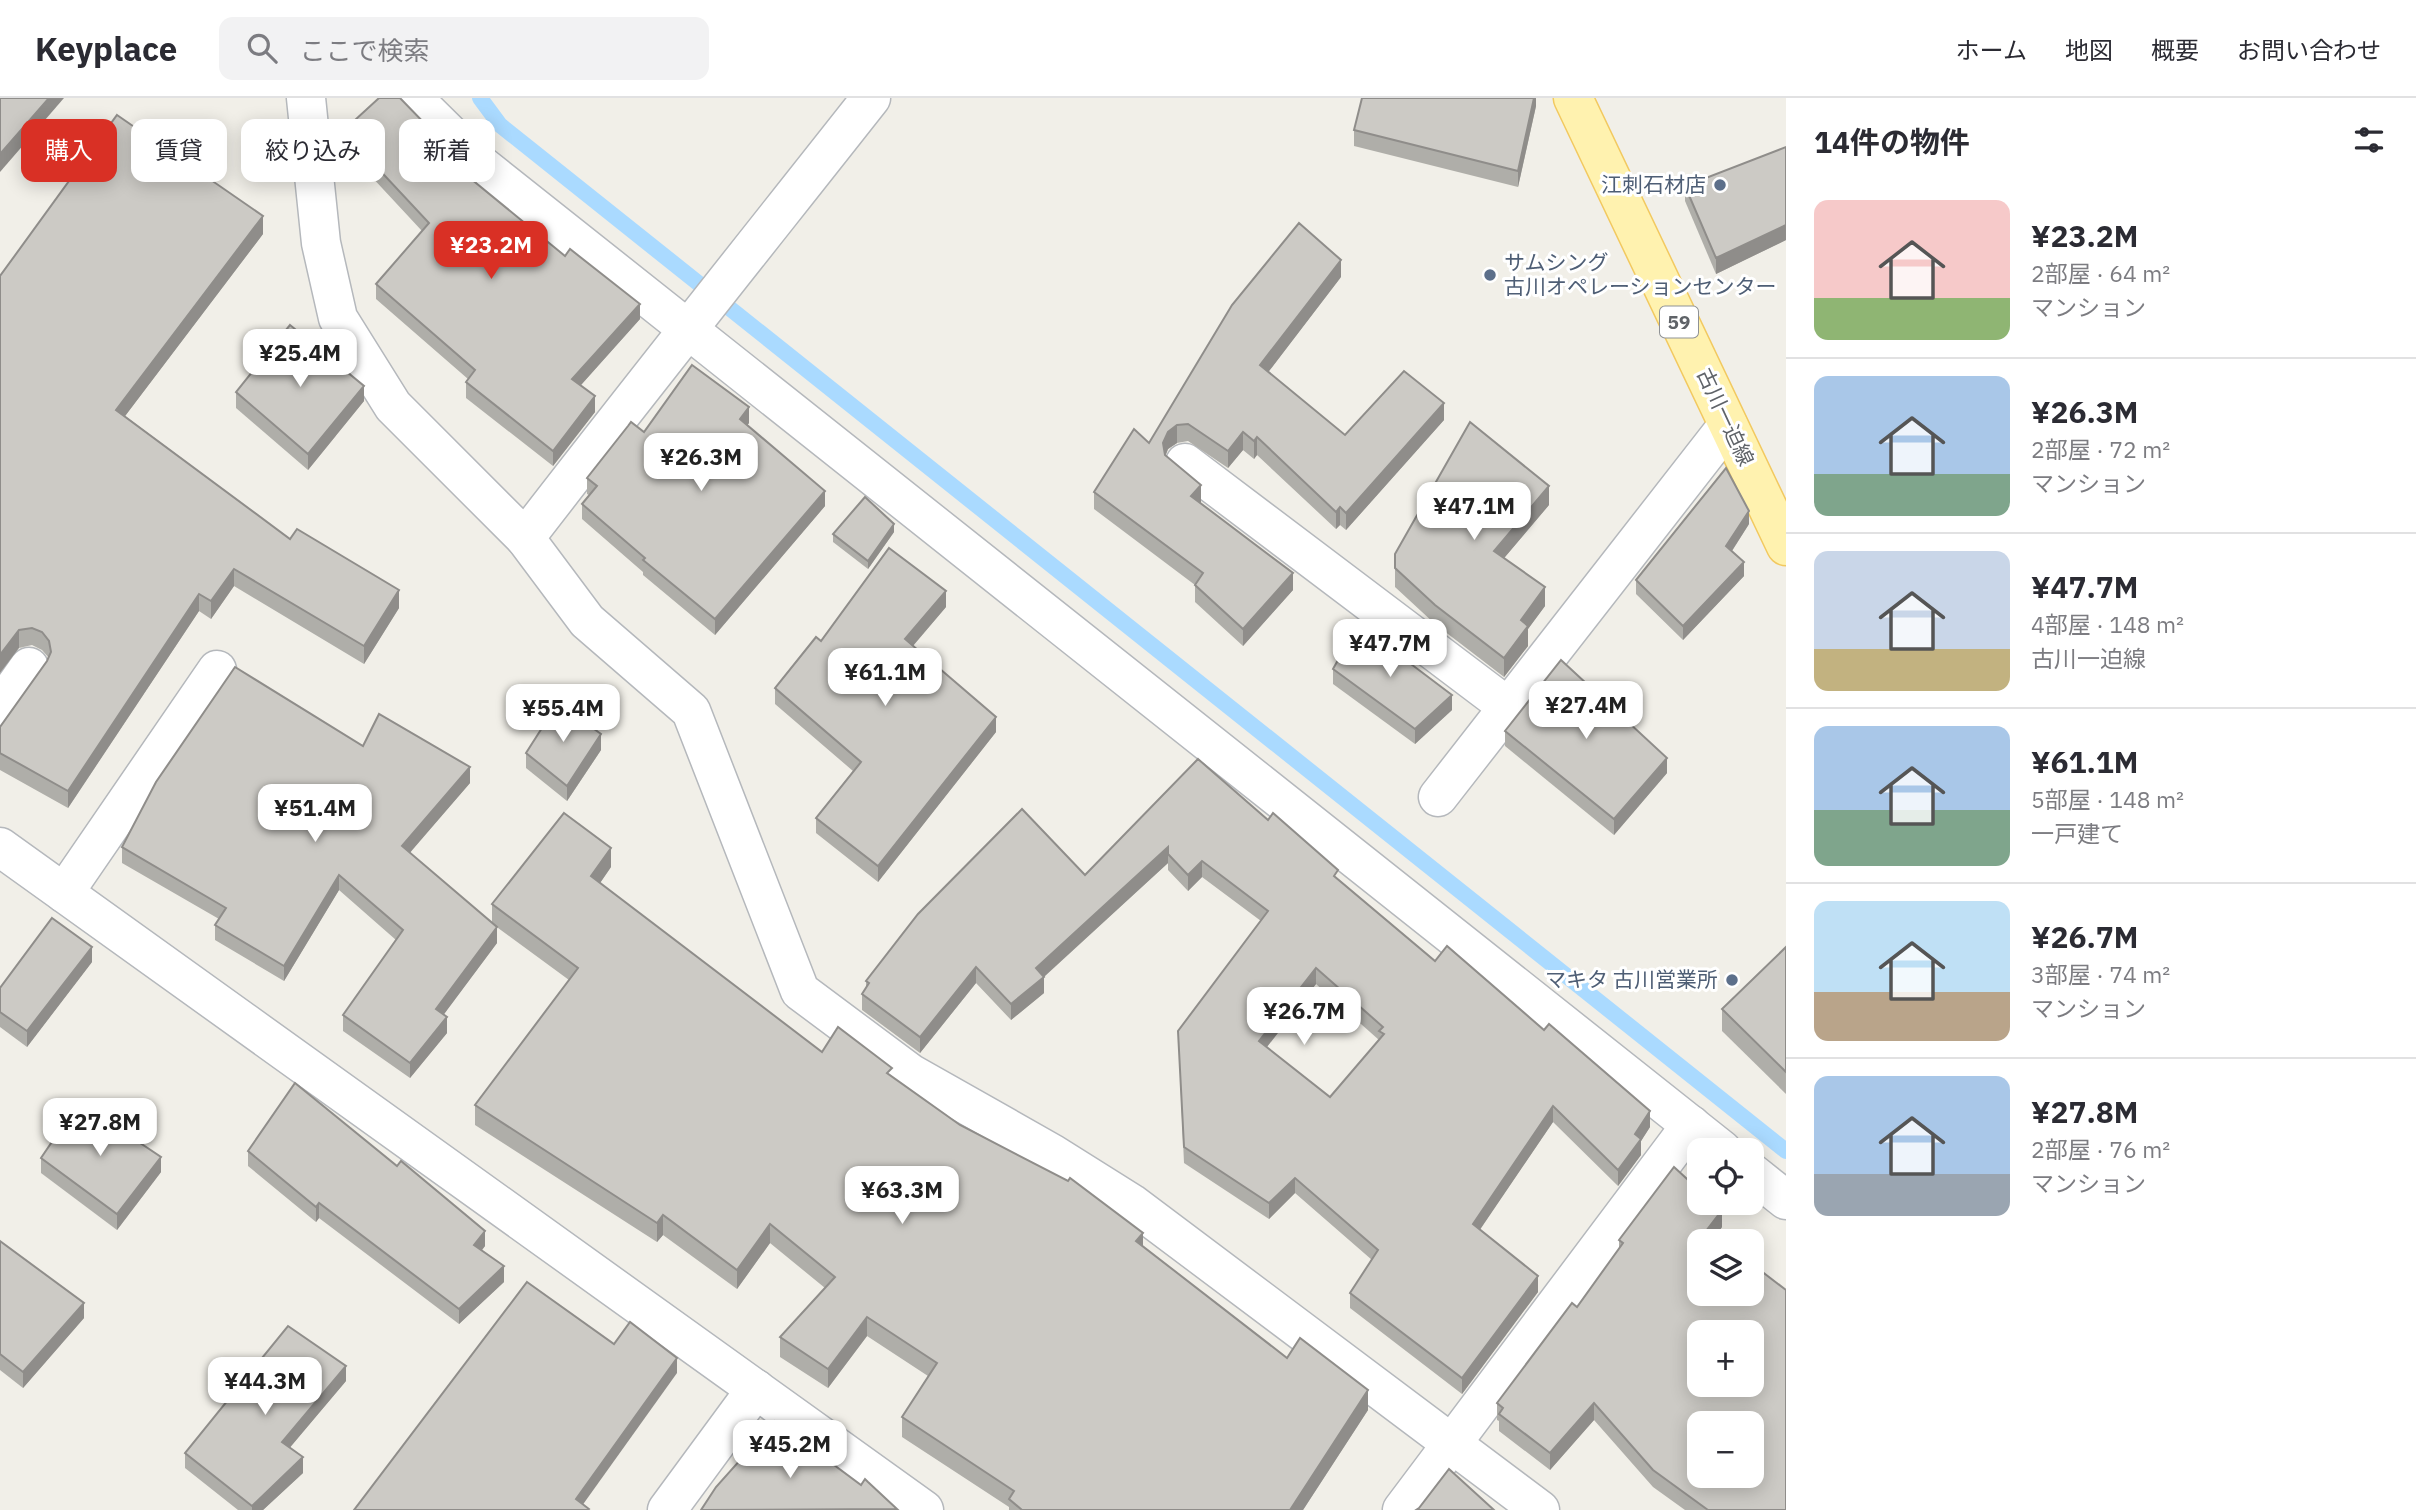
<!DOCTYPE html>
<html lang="ja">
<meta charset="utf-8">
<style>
:root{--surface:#fff;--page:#f2f2f3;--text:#2b2b33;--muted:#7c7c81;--line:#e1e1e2;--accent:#d93025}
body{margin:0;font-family:"IBM Plex Sans","Noto Sans JP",sans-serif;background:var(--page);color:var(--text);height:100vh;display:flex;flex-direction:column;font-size:26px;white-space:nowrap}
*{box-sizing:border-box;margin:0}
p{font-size:23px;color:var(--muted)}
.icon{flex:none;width:38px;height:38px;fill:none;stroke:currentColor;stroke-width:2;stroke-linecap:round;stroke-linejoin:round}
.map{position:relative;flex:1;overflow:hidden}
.side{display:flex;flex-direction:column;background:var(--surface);width:630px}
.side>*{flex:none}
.top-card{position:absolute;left:21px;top:21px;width:665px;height:63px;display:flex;gap:14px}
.tools{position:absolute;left:1687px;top:1040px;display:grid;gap:14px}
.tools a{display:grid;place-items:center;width:77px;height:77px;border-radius:14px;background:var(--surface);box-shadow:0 4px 18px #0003;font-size:35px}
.price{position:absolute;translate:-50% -60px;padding:0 16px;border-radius:14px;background:#fff;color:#222;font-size:23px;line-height:46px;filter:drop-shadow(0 2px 4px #0008)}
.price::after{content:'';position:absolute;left:50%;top:42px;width:21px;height:16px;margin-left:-10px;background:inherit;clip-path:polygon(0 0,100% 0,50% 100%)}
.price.active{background:var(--accent);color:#fff}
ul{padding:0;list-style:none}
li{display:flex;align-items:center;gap:21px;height:175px;padding:0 28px}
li+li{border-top:2px solid var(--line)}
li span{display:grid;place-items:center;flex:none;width:196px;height:140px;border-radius:14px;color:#555}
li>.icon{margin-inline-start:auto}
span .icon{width:84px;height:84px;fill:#fffc;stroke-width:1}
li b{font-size:30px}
h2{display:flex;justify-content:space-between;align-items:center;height:84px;padding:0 28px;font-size:30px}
.chip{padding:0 24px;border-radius:14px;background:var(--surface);box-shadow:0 4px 18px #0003;font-size:24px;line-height:63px}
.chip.active{background:var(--accent);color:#fff}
header{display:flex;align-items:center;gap:42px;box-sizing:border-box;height:98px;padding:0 35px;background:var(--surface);border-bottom:2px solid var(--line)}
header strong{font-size:33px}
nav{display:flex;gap:38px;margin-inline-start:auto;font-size:24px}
.search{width:490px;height:63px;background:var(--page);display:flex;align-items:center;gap:18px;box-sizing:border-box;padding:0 24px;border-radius:14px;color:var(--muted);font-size:26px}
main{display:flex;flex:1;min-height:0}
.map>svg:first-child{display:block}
</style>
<header>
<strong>Keyplace</strong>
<div class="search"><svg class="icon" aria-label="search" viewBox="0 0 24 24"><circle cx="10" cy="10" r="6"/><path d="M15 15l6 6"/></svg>ここで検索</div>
<nav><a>ホーム</a><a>地図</a><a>概要</a><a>お問い合わせ</a></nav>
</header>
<main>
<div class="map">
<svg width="1786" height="1412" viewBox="0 0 1786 1412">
<rect width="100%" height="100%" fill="#f1efe8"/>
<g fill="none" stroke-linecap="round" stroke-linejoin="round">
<path stroke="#aadaff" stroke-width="16" d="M480,0L500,27L1786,1053"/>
<g stroke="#b5b8bc" stroke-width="41">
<g id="minor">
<path d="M306,0L321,145L338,220L393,308L525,440"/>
<path d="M413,0L481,67L1722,1052"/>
<path d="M871,0C755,147 639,292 525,440L587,523L691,613L800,893L910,975L1053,1056L1131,1105L1540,1412"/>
<path d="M1185,365L1508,609"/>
<path d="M0,610L29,569"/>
<path d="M1438,699L1728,327"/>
<path d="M0,749L924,1412"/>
<path d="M64,795L217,572"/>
<path d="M1752,1075L1786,1102"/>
<path d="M667,1412L756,1291"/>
<path d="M1402,1412L1691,1027"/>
</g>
</g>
<g stroke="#f2c960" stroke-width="41">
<path id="major" d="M1573,0L1786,448"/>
</g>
<use href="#minor" stroke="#fff" stroke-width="38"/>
<use href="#major" stroke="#fff2af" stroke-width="38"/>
</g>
<g fill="#afaea9" fill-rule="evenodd">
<path d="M1536,0V8L1518,89L1354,48V32Z"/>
<path d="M343,33L460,71L640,221L581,287L595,314L553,368L466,300V284L468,281L376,201V186L422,133L343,48Z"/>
<path d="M1786,49V142L1716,176L1685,103V88Z"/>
<path d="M263,136L125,318L290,441L399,510L364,566L234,488L211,521L199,513L68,710L0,672V629L47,563L49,560L42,552L32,547L19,550L0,178Z"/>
<path d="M1341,179L1268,274L1345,337L1444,322L1346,432L1340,427L1336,431L1257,357L1254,361L1243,352L1228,370L1188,343L1177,345L1168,351L1166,357L1200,405L1293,492L1243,548L1195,504V487L1094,411V394Z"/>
<path d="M236,294L364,303L308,372L236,310Z"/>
<path d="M749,325L747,327L825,408L715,537L643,477V474L582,421V406L589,397L587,396V380L644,334Z"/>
<path d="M1549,407L1504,460L1545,508L1528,531V548L1504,579L1435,526L1395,489V456Z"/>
<path d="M1749,426L1732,453L1744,478L1683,542L1636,496V482Z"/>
<path d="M894,434L868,471L833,444V436Z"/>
<path d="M946,509L913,548L996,634L878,784L816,735V720L853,673L775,606V590L821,543Z"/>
<path d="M1333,571L1452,612L1415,646L1333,586Z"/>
<path d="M1505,633L1667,675L1614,737L1505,648Z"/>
<path d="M363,648L470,685L409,755L492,825V806L611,769L600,785L822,954L892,979L960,1027L1143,1149L1287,1260L1368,1312L1303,1412H1009V1409L902,1339V1319L928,1278L867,1238L828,1290L780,1259V1239L825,1190L770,1145L737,1191L663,1137L657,1144L475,1027V1007L569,882L494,827L497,845L443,917L447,935L410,980L343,933V917L396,842L339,792L284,883L215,842V827L219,821L122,765V749Z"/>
<path d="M601,652L567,703L526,670V655Z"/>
<path d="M1268,722L1435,863L1650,1029L1641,1043V1057L1618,1088L1553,1024L1480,1131L1538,1194L1462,1296L1350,1210V1195L1372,1162L1295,1095L1269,1121L1184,1065L1178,933L1261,823L1202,779L1188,793L1168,772V765L1044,879V895L1011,922L976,885L920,955L862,912V896L866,890V883L1085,777ZM1316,886L1379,942L1330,999L1267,949Z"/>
<path d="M1786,849V996L1722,933V911Z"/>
<path d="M92,864L27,949L0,929V890Z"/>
<path d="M248,1053L485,1148L482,1152L504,1184L459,1226L319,1120L316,1124L248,1068Z"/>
<path d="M41,1060L161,1074L117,1132L41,1075Z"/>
<path d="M1722,1129L1714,1139L1786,1412H1685L1653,1389L1594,1322L1550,1372L1499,1333V1323L1497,1322V1305L1577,1209L1619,1150V1142Z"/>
<path d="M0,1143L84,1220L23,1290L0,1272Z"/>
<path d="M346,1283L290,1349L303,1375L263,1412H238L185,1370V1355Z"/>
</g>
<g fill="#8f8d8a">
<path d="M49,0H64L0,74V56Z"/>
<path d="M1534,0H1536V8L1518,89V73Z"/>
<path d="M460,62V77L454,67Z"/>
<path d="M263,118V136L116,330V312Z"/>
<path d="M1786,127V142L1716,176V160Z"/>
<path d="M1341,162V179L1260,285V267Z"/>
<path d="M640,206V221L572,297V281Z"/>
<path d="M364,288V303L308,372V356Z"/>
<path d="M595,298V314L553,368V353Z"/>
<path d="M1444,305V322L1346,432V415Z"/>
<path d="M749,309V325L740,337V321Z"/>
<path d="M1177,327V345L1168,351L1163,363V345L1168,334Z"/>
<path d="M1243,334V352L1228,370V353Z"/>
<path d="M1257,339V357L1254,361V343Z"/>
<path d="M1201,387V404L1191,416V398Z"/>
<path d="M1549,388V407L1494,472V453Z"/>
<path d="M825,393V408L715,537V521Z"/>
<path d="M1340,409V427L1336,431V414Z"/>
<path d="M1749,413V426L1726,462V448Z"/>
<path d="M894,426V434L868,471V463Z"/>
<path d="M1744,464V478L1683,542V528Z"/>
<path d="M234,471V488L211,521V503Z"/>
<path d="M1293,475V492L1243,548V531Z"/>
<path d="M1545,489V508L1528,531V548L1504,579V560L1521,522Z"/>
<path d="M399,492V510L364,566V548Z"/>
<path d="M946,493V509L905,557V541Z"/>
<path d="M199,496V513L68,710V693Z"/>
<path d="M19,532V550L0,575V557Z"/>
<path d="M1452,597V612L1415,646V631Z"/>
<path d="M996,619V634L878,784V768Z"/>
<path d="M601,636V652L567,703V688Z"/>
<path d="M1667,660V675L1614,737V721Z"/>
<path d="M470,669V685L402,764V748Z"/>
<path d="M1168,749V765L1036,886V870Z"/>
<path d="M611,750V769L591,798V778Z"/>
<path d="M1202,763V779L1188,793V777Z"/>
<path d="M339,777V792L284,883V868Z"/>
<path d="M497,829V845L436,927V911Z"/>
<path d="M92,849V864L27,949V933Z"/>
<path d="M976,869V885L920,955V939Z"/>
<path d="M1316,870V886L1259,959V943Z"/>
<path d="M1044,879V895L1011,922V906Z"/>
<path d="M447,919V935L410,980V965Z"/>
<path d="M1553,1008V1024L1473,1142V1126Z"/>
<path d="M1650,1013V1029L1641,1043V1057L1618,1088V1072L1635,1036Z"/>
<path d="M161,1059V1074L117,1132V1116Z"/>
<path d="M1295,1080V1095L1269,1121V1105Z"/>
<path d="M319,1105V1120L316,1124V1109Z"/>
<path d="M1722,1112V1129L1712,1143L1706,1133Z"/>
<path d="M663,1117V1137L657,1144V1125Z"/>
<path d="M770,1126V1145L737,1191V1172Z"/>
<path d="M485,1133V1148L474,1162V1147Z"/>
<path d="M1143,1135V1154L1136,1143Z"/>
<path d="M504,1168V1184L459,1226V1211Z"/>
<path d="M1538,1178V1194L1462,1296V1280Z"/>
<path d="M84,1205V1220L23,1290V1274Z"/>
<path d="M867,1219V1238L828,1290V1271Z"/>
<path d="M677,1260V1275L579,1412L576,1401Z"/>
<path d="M346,1268V1283L282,1359V1344Z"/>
<path d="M1368,1292V1312L1303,1412H1290Z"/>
<path d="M1594,1305V1322L1550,1372V1355Z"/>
<path d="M303,1359V1375L263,1412H252V1408Z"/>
</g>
<g fill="#cccac5" stroke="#8f8d8a" stroke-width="2" fill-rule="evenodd">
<path d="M0,0H49L0,56Z"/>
<path d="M379,0H400L460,62L454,67L565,158L570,151L640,206L572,281L595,298L553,353L466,284L475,272L376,186L429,125L343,33Z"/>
<path d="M1362,0H1534L1518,73L1354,32Z"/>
<path d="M117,17L263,118L116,312L290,441L297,431L399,492L364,548L234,471L211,503L199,496L68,693L0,655V629L47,563L51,554L49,543L42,534L32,530L19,532L0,557V178Z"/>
<path d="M1786,49V127L1716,160L1685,88Z"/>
<path d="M1299,125L1341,162L1260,267L1345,337L1404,273L1444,305L1346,415L1340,409L1336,414L1257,339L1254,343L1243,334L1228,353L1188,326L1177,327L1168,334L1163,345L1165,357L1201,387L1191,398L1293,475L1243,531L1195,487L1203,475L1094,394L1134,331L1149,345L1232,207Z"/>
<path d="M290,227L364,288L308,356L236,294Z"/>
<path d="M692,267L749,309L740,321L825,393L715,521L643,462L645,460L582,406L597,388L587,380L628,328L631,324L644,334Z"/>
<path d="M1470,324L1549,388L1494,453L1545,489L1521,522L1528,528L1504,560L1435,507L1395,470V456Z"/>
<path d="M1726,370L1749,413L1726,448L1744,464L1683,528L1636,482Z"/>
<path d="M865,399L894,426L868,463L833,436Z"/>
<path d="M889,450L946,493L905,541L996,619L878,768L816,720L861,664L775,590L816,539L821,543Z"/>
<path d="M1358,526L1452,597L1415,631L1333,571Z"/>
<path d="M1561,562L1667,660L1614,721L1505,633Z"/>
<path d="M235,569L363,648L379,616L470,669L402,748L497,829L436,911L447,919L410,965L343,917L403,832L339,777L284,868L215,827L226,810L122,749L156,684Z"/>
<path d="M558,605L601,636L567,688L526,655Z"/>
<path d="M1198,661L1268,722L1273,715L1338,772L1334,778L1435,863L1447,848L1544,932L1549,926L1650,1013L1635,1036L1641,1041L1618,1072L1553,1008L1473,1126L1538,1178L1462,1280L1350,1195L1378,1152L1295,1080L1269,1105L1184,1049L1178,933L1268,813L1202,763L1188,777L1168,756V749L1036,870L1044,879L1011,906L976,869L920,939L862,896L869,885L866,883L918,816L1022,711L1085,777ZM1316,870L1383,929L1379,933L1384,936L1330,999L1259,943Z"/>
<path d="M564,715L611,750L591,778L822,954L838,929L892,970L887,975L960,1027L1068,1083L1070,1080L1143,1135L1136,1143L1287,1260L1300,1240L1368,1292L1290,1412H1022L1009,1401L1014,1393L902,1319L937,1265L867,1219L828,1271L780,1239L835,1179L770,1126L737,1172L663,1117L657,1125L475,1007L578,870L492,806Z"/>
<path d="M52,820L92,849L27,933L0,914V890Z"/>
<path d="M1786,849V974L1722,911Z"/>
<path d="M295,985L397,1068L401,1063L485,1133L474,1147L504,1168L459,1211L319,1105L316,1109L248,1053Z"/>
<path d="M79,1004L161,1059L117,1116L41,1060Z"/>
<path d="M1674,1069L1699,1092V1104H1714L1722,1112L1706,1133L1719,1143H1699V1195H1752V1166L1786,1192V1412H1708L1653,1372L1594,1305L1550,1355L1499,1316L1503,1310L1497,1305L1572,1205L1577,1209L1623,1145L1619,1142ZM1699,1234H1752V1286H1699ZM1699,1325H1752V1377H1699Z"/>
<path d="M0,1143L84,1205L23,1274L0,1256Z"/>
<path d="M527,1184L614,1246L630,1224L677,1260L576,1401L589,1411L588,1412H354Z"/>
<path d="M288,1228L346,1268L282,1344L303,1359L252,1408L185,1355Z"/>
<path d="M775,1323L861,1387L865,1381L868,1384L897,1411L701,1412L716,1389Z"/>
<path d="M1449,1371L1494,1412H1416L1419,1410Z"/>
</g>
<g fill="#5c6f8a" stroke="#fff" stroke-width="2.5">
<circle cx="1720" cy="87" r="7"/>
<circle cx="1490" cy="177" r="7"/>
<circle cx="1732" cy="882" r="7"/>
</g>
<g text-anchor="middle" stroke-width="6" stroke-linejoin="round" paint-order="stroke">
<rect fill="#fff" stroke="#8f9295" stroke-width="2" x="1660" y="208.5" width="38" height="31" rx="5"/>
<g font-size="19" font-weight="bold" fill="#5f6368">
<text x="1679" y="231">59</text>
</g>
<g font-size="21" fill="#4e5e75" stroke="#fff" text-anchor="end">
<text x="1706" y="94">江刺石材店</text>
<text x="1504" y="172" text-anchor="start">サムシング<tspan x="1504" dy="24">古川オペレーションセンター</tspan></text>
<text x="1718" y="889">マキタ 古川営業所</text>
</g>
<g font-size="21" fill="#5f6368" stroke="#fff">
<text transform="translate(1725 319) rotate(65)" y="7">古川一迫線</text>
</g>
</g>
</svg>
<div class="tools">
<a><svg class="icon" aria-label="locate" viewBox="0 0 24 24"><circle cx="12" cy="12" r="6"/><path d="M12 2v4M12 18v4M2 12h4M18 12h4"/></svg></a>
<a><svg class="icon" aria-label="layers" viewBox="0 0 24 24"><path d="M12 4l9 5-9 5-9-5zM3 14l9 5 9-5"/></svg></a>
<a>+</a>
<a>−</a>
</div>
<b class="price active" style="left:491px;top:183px">¥23.2M</b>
<b class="price" style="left:300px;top:291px">¥25.4M</b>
<b class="price" style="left:701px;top:395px">¥26.3M</b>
<b class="price" style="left:1474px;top:444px">¥47.1M</b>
<b class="price" style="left:1390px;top:581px">¥47.7M</b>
<b class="price" style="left:885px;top:610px">¥61.1M</b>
<b class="price" style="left:1586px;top:643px">¥27.4M</b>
<b class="price" style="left:563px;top:646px">¥55.4M</b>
<b class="price" style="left:315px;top:746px">¥51.4M</b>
<b class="price" style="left:1304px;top:949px">¥26.7M</b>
<b class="price" style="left:100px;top:1060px">¥27.8M</b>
<b class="price" style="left:902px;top:1128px">¥63.3M</b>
<b class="price" style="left:265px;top:1319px">¥44.3M</b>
<b class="price" style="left:790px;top:1382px">¥45.2M</b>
<div class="top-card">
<a class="chip active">購入</a>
<a class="chip">賃貸</a>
<a class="chip">絞り込み</a>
<a class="chip">新着</a>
</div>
</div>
<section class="side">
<h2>14件の物件<svg class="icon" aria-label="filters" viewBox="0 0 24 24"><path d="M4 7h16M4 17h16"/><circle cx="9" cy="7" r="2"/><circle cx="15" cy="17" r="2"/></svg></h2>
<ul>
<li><span style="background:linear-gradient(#f6c9c9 70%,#8fb573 0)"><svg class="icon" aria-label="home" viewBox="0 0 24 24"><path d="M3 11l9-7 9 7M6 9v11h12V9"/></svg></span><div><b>¥23.2M</b><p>2部屋 · 64 m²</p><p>マンション</p></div></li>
<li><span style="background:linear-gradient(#a9c7e8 70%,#7fa58c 0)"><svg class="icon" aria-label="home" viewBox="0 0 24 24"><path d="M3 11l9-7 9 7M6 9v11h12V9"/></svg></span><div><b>¥26.3M</b><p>2部屋 · 72 m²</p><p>マンション</p></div></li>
<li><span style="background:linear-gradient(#c9d6e8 70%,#c2b280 0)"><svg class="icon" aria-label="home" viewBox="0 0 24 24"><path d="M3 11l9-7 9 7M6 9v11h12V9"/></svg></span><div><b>¥47.7M</b><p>4部屋 · 148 m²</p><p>古川一迫線</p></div></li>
<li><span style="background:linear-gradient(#a9c7e8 60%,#7fa58c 0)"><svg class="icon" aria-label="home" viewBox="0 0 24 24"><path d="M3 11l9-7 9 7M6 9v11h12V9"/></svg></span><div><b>¥61.1M</b><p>5部屋 · 148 m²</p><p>一戸建て</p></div></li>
<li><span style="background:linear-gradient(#bfe0f5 65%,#b9a48a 0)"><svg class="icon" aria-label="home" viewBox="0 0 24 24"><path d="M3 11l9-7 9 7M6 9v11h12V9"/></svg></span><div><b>¥26.7M</b><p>3部屋 · 74 m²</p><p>マンション</p></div></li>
<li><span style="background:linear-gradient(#a9c7e8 70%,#9aa5b1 0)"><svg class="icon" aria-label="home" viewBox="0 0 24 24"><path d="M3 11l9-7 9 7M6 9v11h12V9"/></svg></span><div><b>¥27.8M</b><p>2部屋 · 76 m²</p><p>マンション</p></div></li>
</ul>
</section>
</main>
